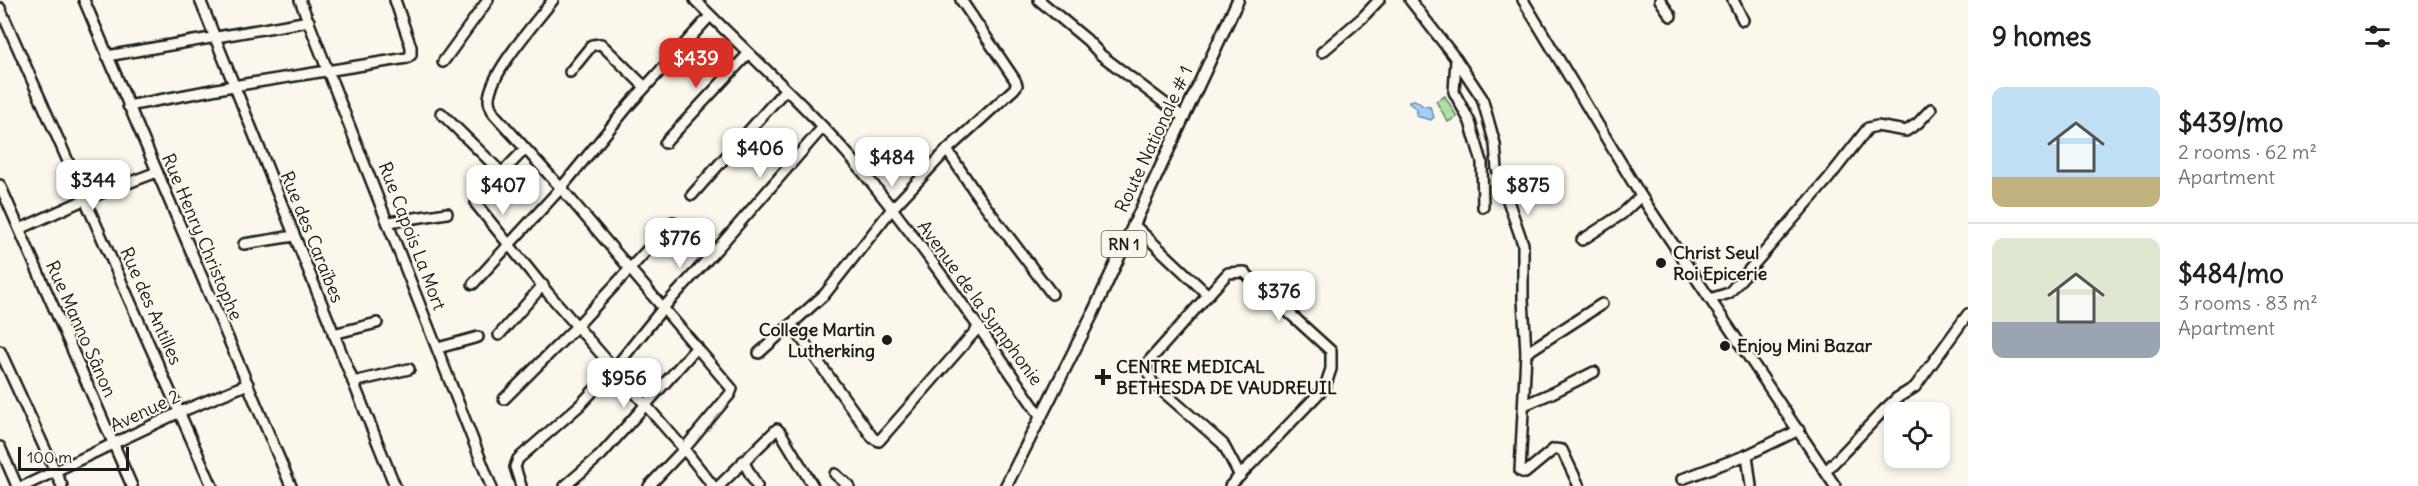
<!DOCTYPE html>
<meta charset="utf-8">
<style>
:root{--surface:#fff;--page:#f6f6f6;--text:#202124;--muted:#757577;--line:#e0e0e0;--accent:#d93025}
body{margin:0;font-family:Delius,sans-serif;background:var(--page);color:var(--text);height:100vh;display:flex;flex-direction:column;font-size:22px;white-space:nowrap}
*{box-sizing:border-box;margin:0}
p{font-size:20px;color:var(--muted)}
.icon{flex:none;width:33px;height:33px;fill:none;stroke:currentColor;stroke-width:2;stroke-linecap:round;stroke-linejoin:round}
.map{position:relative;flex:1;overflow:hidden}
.drawer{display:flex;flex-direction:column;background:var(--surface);width:450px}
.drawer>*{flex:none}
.tools{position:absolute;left:1884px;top:402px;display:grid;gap:12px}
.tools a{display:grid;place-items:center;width:66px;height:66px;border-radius:12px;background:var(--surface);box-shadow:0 3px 9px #0003;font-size:30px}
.scale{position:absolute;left:18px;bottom:15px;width:111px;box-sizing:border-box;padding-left:6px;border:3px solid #1c1c1c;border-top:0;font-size:16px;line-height:21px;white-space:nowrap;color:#1c1c1c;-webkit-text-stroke:4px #fbf7ec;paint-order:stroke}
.price{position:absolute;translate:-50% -51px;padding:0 14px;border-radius:12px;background:#fff;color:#222;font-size:20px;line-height:39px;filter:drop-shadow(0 2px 3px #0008)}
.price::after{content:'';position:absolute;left:50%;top:36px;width:18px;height:14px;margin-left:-9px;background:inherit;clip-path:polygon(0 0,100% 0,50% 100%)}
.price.current{background:var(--accent);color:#fff}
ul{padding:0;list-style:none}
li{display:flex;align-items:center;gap:18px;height:150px;padding:0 24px}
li+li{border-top:2px solid var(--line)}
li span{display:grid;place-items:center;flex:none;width:168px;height:120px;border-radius:12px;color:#555}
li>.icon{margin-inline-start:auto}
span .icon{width:72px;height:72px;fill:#fffc;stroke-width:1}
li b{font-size:26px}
h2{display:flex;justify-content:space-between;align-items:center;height:72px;padding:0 24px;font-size:26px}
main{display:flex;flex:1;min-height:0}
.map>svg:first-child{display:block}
</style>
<main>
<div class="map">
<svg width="1968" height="486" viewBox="0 0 1968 486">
<defs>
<pattern id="grass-tufts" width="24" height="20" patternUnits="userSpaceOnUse" patternTransform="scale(1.5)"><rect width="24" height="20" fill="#ace1a3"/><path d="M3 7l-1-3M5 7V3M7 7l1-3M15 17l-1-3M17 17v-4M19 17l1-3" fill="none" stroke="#93c08c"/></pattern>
<pattern id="water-ripples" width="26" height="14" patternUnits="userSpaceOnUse" patternTransform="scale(1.5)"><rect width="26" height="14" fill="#a0d0fc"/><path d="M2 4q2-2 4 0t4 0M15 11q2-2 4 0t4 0" fill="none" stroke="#89b2d7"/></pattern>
</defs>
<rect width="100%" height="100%" fill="#fbf7ec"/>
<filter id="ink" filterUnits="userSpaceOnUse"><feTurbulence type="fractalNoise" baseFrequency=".0167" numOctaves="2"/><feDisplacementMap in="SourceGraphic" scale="12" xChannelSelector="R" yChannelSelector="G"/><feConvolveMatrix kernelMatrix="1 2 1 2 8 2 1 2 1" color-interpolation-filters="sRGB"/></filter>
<g filter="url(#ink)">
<path fill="url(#grass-tufts)" stroke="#647e60" stroke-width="1.5" d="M1445,96L1457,117L1448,122L1436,101Z"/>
<path fill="url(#water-ripples)" stroke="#6b88a2" stroke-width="1.5" d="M1415,100L1423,106L1430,107L1434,117L1431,120L1416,116L1417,109L1409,103V101Z"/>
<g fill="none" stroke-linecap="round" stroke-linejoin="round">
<g stroke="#1c1c1c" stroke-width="14">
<g id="minor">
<path d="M84,0L291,486"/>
<path d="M200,0L395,486"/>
<path d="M300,0L491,486"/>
<path d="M553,0C536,22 489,74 489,100C489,105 492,110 494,114L561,188L732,389L730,394L684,449L649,486"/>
<path d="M695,0C749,55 808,107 858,166C924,246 982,332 1041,417"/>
<path d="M1039,0L1087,40L1101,55L1183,117"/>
<path d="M1410,0L1456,59L1482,98L1495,144L1497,169L1523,244V299L1526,353L1520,471L1525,473L1554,449L1562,450L1579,486"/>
<path d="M1523,0L1641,196L1835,486"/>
<path d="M1660,0L1671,16"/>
<path d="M1733,0L1743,20"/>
<path d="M0,8L212,486"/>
<path d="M1322,52L1362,18L1379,0"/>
<path d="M107,56L309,21"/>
<path d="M1456,59L1454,92L1470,122L1482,162L1483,207"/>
<path d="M443,62L488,0"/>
<path d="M570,72L592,45L601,44L645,87"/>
<path d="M128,106L233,86L407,58L411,55V47L395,0"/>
<path d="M441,113L502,173"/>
<path d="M665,143L748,54"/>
<path d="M525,149L477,199L476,204L548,293L684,449L713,486"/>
<path d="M947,150L977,195L1052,294"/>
<path d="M0,185L132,486"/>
<path d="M692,195L785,90"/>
<path d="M389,222L447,213"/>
<path d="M1133,224L1208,295L1228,273L1244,272L1331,351V369L1325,387L1230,486"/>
<path d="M20,229L86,199L157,172"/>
<path d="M1582,240L1622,214L1641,196"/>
<path d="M244,244L294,236"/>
<path d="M473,284L561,188L630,104L710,16"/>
<path d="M1208,295L1149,361L1147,368L1152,382L1223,444L1240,476"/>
<path d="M1710,299L1729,293L1828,179L1868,128L1877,126L1906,131L1918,123L1931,109"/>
<path d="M791,324L873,438L879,441L979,327"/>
<path d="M333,334L377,323"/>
<path d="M499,335L543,285"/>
<path d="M438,348L478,337"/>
<path d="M0,351L62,486"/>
<path d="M759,353L825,294L891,210L947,150L1014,89L1017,85L1015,80L961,0"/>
<path d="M1526,353L1602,304"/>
<path d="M353,382L409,369"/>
<path d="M504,399L577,326L673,222"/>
<path d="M1524,405L1552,393L1594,372"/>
<path d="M0,447L17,486"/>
<path d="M743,461L757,486"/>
<path d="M1826,471L1883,411L1897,398L1915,387L1968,314"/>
<path d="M835,474L849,486"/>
<path d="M1682,479L1747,455"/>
<path d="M24,486L180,412L248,384"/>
<path d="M521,486L515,467L518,459L579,406L614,369L663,308L717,249L823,127"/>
<path d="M565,486L601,455L697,347"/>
<path d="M719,486L777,429L781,433L813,486"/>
<path d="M1751,486L1747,455L1799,430"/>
</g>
</g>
<g stroke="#1c1c1c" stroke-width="15">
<path id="major" d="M1006,486L1092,315L1238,0"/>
</g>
<use href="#minor" stroke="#fbf7ec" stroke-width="9"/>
<use href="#major" stroke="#fbf7ec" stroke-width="10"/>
</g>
</g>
<g fill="#1c1c1c" stroke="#fbf7ec" stroke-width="2">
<circle cx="1661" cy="263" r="6"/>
<circle cx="887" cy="340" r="6"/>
<circle cx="1725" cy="346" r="6"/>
<path d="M1100 368h6v6h6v6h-6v6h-6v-6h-6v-6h6z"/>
</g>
<g text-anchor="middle" stroke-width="4.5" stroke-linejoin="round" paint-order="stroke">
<rect fill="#fbf7ec" stroke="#5f5e5a" stroke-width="1.5" x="1101.5" y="231" width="45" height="26" rx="4.5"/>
<g font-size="16" font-weight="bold" fill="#1c1c1c">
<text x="1124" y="250">RN 1</text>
</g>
<g font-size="18" fill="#1c1c1c" stroke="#fbf7ec">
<text transform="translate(1154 139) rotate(-65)" y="6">Route Nationale # 1</text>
<text transform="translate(412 236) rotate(69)" y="6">Rue Capois La Mort</text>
<text transform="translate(202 237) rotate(67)" y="6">Rue Henry Christophe</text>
<text transform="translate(312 237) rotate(68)" y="6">Rue des Caraïbes</text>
<text transform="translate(980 303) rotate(54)" y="6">Avenue de la Symphonie</text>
<text transform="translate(151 306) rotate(66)" y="6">Rue des Antilles</text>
<text transform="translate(81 329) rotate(66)" y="6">Rue Manno Sânon</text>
<text transform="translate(145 411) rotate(-25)" y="6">Avenue 2</text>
</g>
<g font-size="18" font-weight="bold" fill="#1c1c1c" stroke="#fbf7ec" text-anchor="start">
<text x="1673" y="259">Christ Seul<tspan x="1673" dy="21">Roi Epicerie</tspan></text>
<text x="875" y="336" text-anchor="end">College Martin<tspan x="875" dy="21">Lutherking</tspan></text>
<text x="1737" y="352">Enjoy Mini Bazar</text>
<text x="1116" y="373">CENTRE MEDICAL<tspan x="1116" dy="21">BETHESDA DE VAUDREUIL</tspan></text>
</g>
</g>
</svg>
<div class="tools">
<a><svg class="icon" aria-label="locate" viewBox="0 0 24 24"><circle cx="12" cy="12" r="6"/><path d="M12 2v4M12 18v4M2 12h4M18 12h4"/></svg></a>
</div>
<div class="scale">100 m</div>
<b class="price current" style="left:696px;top:89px">$439</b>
<b class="price" style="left:760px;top:179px">$406</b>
<b class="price" style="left:892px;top:188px">$484</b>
<b class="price" style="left:93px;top:211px">$344</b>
<b class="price" style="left:503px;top:216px">$407</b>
<b class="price" style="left:1528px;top:216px">$875</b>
<b class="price" style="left:680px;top:269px">$776</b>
<b class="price" style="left:1279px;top:322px">$376</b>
<b class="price" style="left:624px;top:409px">$956</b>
</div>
<section class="drawer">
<h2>9 homes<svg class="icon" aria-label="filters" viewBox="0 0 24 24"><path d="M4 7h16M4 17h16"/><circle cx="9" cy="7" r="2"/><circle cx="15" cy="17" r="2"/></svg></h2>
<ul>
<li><span style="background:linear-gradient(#bfe0f5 75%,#c2b280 0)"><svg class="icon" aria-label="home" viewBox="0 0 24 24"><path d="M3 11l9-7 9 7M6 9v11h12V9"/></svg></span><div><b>$439/mo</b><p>2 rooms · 62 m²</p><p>Apartment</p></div></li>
<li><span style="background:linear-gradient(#dfe7d0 70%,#9aa5b1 0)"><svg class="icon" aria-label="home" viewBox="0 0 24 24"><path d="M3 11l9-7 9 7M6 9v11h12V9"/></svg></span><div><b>$484/mo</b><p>3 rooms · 83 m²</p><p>Apartment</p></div></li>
</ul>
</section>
</main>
